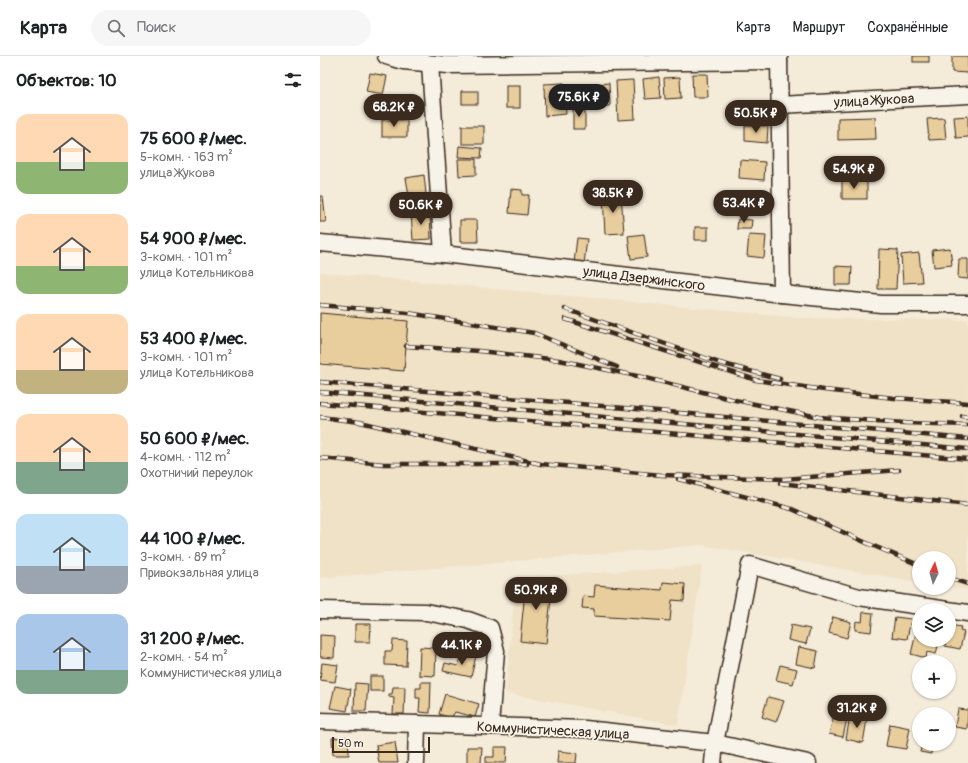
<!DOCTYPE html>
<html lang="ru">
<meta charset="utf-8">
<style>
:root{--surface:#fff;--page:#f6f6f6;--text:#202124;--muted:#757577;--line:#e0e0e0;--accent:#3b2a1e}
body{margin:0;font-family:Pangolin,sans-serif;background:var(--page);color:var(--text);height:100vh;display:flex;flex-direction:column;font-size:15px;white-space:nowrap}
*{box-sizing:border-box;margin:0}
p{font-size:13px;color:var(--muted)}
.icon{flex:none;width:22px;height:22px;fill:none;stroke:currentColor;stroke-width:2;stroke-linecap:round;stroke-linejoin:round}
.map{position:relative;flex:1;overflow:hidden}
.panel{display:flex;flex-direction:column;background:var(--surface);width:320px}
.panel>*{flex:none}
.needle{width:26px;rotate:5deg}
.buttons{position:absolute;left:592px;top:495px;display:grid;gap:8px}
.buttons a{display:grid;place-items:center;width:44px;height:44px;border-radius:50%;background:var(--surface);box-shadow:0 1px 3px #0004;font-size:20px}
.scale{position:absolute;left:12px;bottom:10px;width:98px;box-sizing:border-box;padding-left:4px;border:2px solid #3b2a1e;border-top:0;font-size:11px;line-height:14px;white-space:nowrap;color:#3b2a1e;-webkit-text-stroke:3px #f7f3e8;paint-order:stroke}
.price{position:absolute;translate:-50% -34px;padding:0 9px;border-radius:14px;background:var(--accent);color:#fff;font-size:13px;line-height:26px;filter:drop-shadow(0 1px 2px #0008)}
.price::after{content:'';position:absolute;left:50%;top:24px;width:12px;height:9px;margin-left:-6px;background:inherit;clip-path:polygon(0 0,100% 0,50% 100%)}
.price.active{background:#222;color:#fff}
ul{padding:0;list-style:none}
li{display:flex;align-items:center;gap:12px;height:100px;padding:0 16px}
li span{display:grid;place-items:center;flex:none;width:112px;height:80px;border-radius:12px;color:#555}
li>.icon{margin-inline-start:auto}
span .icon{width:48px;height:48px;fill:#fffc;stroke-width:1}
li b{font-size:17px}
h2{display:flex;justify-content:space-between;align-items:center;height:48px;padding:0 16px;font-size:17px}
header{display:flex;align-items:center;gap:24px;box-sizing:border-box;height:56px;padding:0 20px;background:var(--surface);border-bottom:1px solid var(--line)}
header strong{font-size:19px}
nav{display:flex;gap:22px;margin-inline-start:auto;font-size:14px}
.search{width:280px;height:36px;background:var(--page);display:flex;align-items:center;gap:10px;box-sizing:border-box;padding:0 14px;border-radius:22px;color:var(--muted);font-size:15px}
main{display:flex;flex:1;min-height:0}
.map>svg:first-child{display:block}
</style>
<header>
<strong>Карта</strong>
<div class="search"><svg class="icon" aria-label="search" viewBox="0 0 24 24"><circle cx="10" cy="10" r="6"/><path d="M15 15l6 6"/></svg>Поиск</div>
<nav><a>Карта</a><a>Маршрут</a><a>Сохранённые</a></nav>
</header>
<main>
<section class="panel">
<h2>Объектов: 10<svg class="icon" aria-label="filters" viewBox="0 0 24 24"><path d="M4 7h16M4 17h16"/><circle cx="9" cy="7" r="2"/><circle cx="15" cy="17" r="2"/></svg></h2>
<ul>
<li><span style="background:linear-gradient(#ffd9b3 60%,#8fb573 0)"><svg class="icon" aria-label="home" viewBox="0 0 24 24"><path d="M3 11l9-7 9 7M6 9v11h12V9"/></svg></span><div><b>75 600 ₽/мес.</b><p>5-комн. · 163 m²</p><p>улица Жукова</p></div></li>
<li><span style="background:linear-gradient(#ffd9b3 65%,#8fb573 0)"><svg class="icon" aria-label="home" viewBox="0 0 24 24"><path d="M3 11l9-7 9 7M6 9v11h12V9"/></svg></span><div><b>54 900 ₽/мес.</b><p>3-комн. · 101 m²</p><p>улица Котельникова</p></div></li>
<li><span style="background:linear-gradient(#ffd9b3 70%,#c2b280 0)"><svg class="icon" aria-label="home" viewBox="0 0 24 24"><path d="M3 11l9-7 9 7M6 9v11h12V9"/></svg></span><div><b>53 400 ₽/мес.</b><p>3-комн. · 101 m²</p><p>улица Котельникова</p></div></li>
<li><span style="background:linear-gradient(#ffd9b3 60%,#7fa58c 0)"><svg class="icon" aria-label="home" viewBox="0 0 24 24"><path d="M3 11l9-7 9 7M6 9v11h12V9"/></svg></span><div><b>50 600 ₽/мес.</b><p>4-комн. · 112 m²</p><p>Охотничий переулок</p></div></li>
<li><span style="background:linear-gradient(#bfe0f5 65%,#9aa5b1 0)"><svg class="icon" aria-label="home" viewBox="0 0 24 24"><path d="M3 11l9-7 9 7M6 9v11h12V9"/></svg></span><div><b>44 100 ₽/мес.</b><p>3-комн. · 89 m²</p><p>Привокзальная улица</p></div></li>
<li><span style="background:linear-gradient(#a9c7e8 70%,#7fa58c 0)"><svg class="icon" aria-label="home" viewBox="0 0 24 24"><path d="M3 11l9-7 9 7M6 9v11h12V9"/></svg></span><div><b>31 200 ₽/мес.</b><p>2-комн. · 54 m²</p><p>Коммунистическая улица</p></div></li>
</ul>
</section>
<div class="map">
<svg width="648" height="707" viewBox="0 0 648 707">
<rect width="100%" height="100%" fill="#f4ebd9"/>
<filter id="ink" filterUnits="userSpaceOnUse"><feTurbulence type="fractalNoise" baseFrequency=".025" numOctaves="2"/><feDisplacementMap in="SourceGraphic" scale="8" xChannelSelector="R" yChannelSelector="G"/><feConvolveMatrix kernelMatrix="1 2 1 2 8 2 1 2 1" color-interpolation-filters="sRGB"/></filter>
<g filter="url(#ink)">
<g fill="#f0e2c7">
<path d="M0,216L479,262L648,264V534L629,531V502H599V526L382,489L0,522Z"/>
<path d="M382,510L358,669L186,637L196,522Z"/>
</g>
<g fill="#e8cd9d" stroke="#3b2a1e">
<rect x="593" y="0" width="16" height="6"/>
<path d="M632,0H648V17L632,16Z"/>
<path d="M50,17L67,20L63,39L46,36Z"/>
<path d="M372,18H387L388,41H373Z"/>
<path d="M339,21L341,42L325,43L323,23Z"/>
<path d="M360,21L361,42L345,43L344,22Z"/>
<path d="M313,24L315,63L298,64L296,25Z"/>
<path d="M244,27L246,58L225,60L224,28Z"/>
<path d="M289,27L290,50H277L276,28Z"/>
<rect x="186" y="30" width="14" height="22"/>
<rect x="142" y="35" width="16" height="13"/>
<rect x="253" y="51" width="12" height="22"/>
<path d="M648,60V81L636,82L634,61Z"/>
<path d="M555,61L556,83L518,84V62Z"/>
<path d="M624,62L626,83L609,84L607,63Z"/>
<rect x="62" y="64" width="25" height="17"/>
<path d="M425,69L448,70L447,87L425,85Z"/>
<rect x="142" y="70" width="22" height="18"/>
<path d="M139,90L162,92L161,102L138,101Z"/>
<path d="M138,103H156V119L139,120Z"/>
<path d="M420,104L445,106L444,124L419,122Z"/>
<path d="M104,119L106,138L89,140L86,122Z"/>
<rect x="522" y="124" width="25" height="19"/>
<path d="M191,133L202,134V139H209L207,159L189,157Z"/>
<path d="M301,138L304,177L285,178L283,140Z"/>
<path d="M0,140H3L6,166H0Z"/>
<path d="M426,140L447,142L445,158L424,155Z"/>
<path d="M110,156L111,183L93,184L91,157Z"/>
<path d="M418,163L432,164L431,173H417Z"/>
<path d="M140,164H157L158,186H140Z"/>
<rect x="375" y="171" width="13" height="13"/>
<path d="M324,178L327,201L311,203L308,180Z"/>
<path d="M429,179L446,180L444,202L427,200Z"/>
<path d="M257,182L267,183L264,208L254,207Z"/>
<path d="M630,192L632,209L614,211L612,194Z"/>
<path d="M559,193L578,194L576,233H558Z"/>
<path d="M599,197L602,226L583,227L581,199Z"/>
<path d="M639,203H648V223L638,222Z"/>
<path d="M515,210L532,211L531,229H515Z"/>
<path d="M0,257L88,265L84,315L0,308Z"/>
<path d="M233,524L226,588L200,585L206,525Z"/>
<path d="M343,526L365,528L364,545L352,544L350,565L274,560V553L262,552L263,540L274,541L275,529L342,534Z"/>
<path d="M543,556L553,557L551,576L535,574L536,565L542,566Z"/>
<path d="M513,561L531,566L527,582L509,577Z"/>
<path d="M575,561L591,563L587,583L572,581Z"/>
<path d="M35,568H51L50,586H35Z"/>
<path d="M471,569L490,573L486,588L468,584Z"/>
<path d="M629,569L641,571L640,575L644,576L640,593L625,590L626,584H629Z"/>
<path d="M596,577H599V584H611L610,588L618,590L616,598L607,596L606,602L591,598Z"/>
<path d="M0,579L15,580L14,602L0,601Z"/>
<path d="M73,584L87,585L86,610L65,609V595H72Z"/>
<path d="M100,591L116,592L115,620L99,619Z"/>
<path d="M479,591L498,595L495,612L476,608Z"/>
<path d="M141,596L156,600L151,621L123,615L125,607L138,610Z"/>
<path d="M2,607L18,609L15,626L0,624Z"/>
<path d="M460,609L477,613L473,628L456,624Z"/>
<rect x="50" y="620" width="13" height="15"/>
<path d="M101,626H111L110,657L99,656L100,642H96V632H101Z"/>
<path d="M35,627L48,628L46,655H34Z"/>
<path d="M15,630L31,633L27,655L10,652Z"/>
<path d="M73,631H85L84,658H73L74,642L69,641V638H72Z"/>
<path d="M125,638L159,648L155,661L135,656L131,662L119,658Z"/>
<path d="M448,641L464,645L456,666L442,661Z"/>
<path d="M638,653L648,654L647,673L635,671Z"/>
<path d="M514,659L527,662L523,681L509,678Z"/>
<path d="M530,660L547,663L543,687L526,683Z"/>
<path d="M570,668L590,672L586,693L566,690Z"/>
<path d="M28,681L29,699H13L12,682Z"/>
<path d="M75,686L78,707H59L56,689Z"/>
<path d="M602,688H613L611,698L600,696Z"/>
<path d="M147,691H162L161,707H147Z"/>
<path d="M174,691H187L186,707H166V701H174Z"/>
<path d="M238,695L257,697L256,707H237Z"/>
</g>
<g fill="none" stroke-linecap="round" stroke-linejoin="round">
<g stroke="#3b2a1e" stroke-width="19">
<g id="minor">
<path d="M66,0L83,5L128,9L459,5"/>
<path d="M459,0L462,238"/>
<path d="M110,8L123,198"/>
<path d="M459,49L648,39"/>
<path d="M0,187L123,198L462,238L561,248H648"/>
<path d="M0,554L106,556L148,564L170,572L176,595L170,670"/>
<path d="M0,665L265,673L395,687L488,707"/>
<path d="M96,707L97,668"/>
<path d="M393,707L395,687L430,509L539,541L648,557"/>
</g>
</g>
<use href="#minor" stroke="#f7f3e8" stroke-width="16"/>
<g stroke="#3b2a1e" stroke-width="4.5">
<g id="rail">
<path d="M0,249L88,257L214,277L297,311"/>
<path d="M245,253L400,307L460,323"/>
<path d="M245,263L436,324L504,334L574,342L648,347"/>
<path d="M86,290L159,295L239,304L322,321L415,344L499,361L585,367L648,369"/>
<path d="M0,326L249,347L648,383"/>
<path d="M0,336L648,393"/>
<path d="M0,347L648,403"/>
<path d="M642,360L648,361"/>
<path d="M0,361L40,366L221,408L342,419L464,423L579,414"/>
<path d="M0,402L64,408H207"/>
<path d="M358,423L472,453L549,488L599,509"/>
<path d="M460,427L648,449"/>
<path d="M629,522L648,528"/>
</g>
</g>
<use href="#rail" stroke="#f7f3e8" stroke-width="3" stroke-dasharray="9" stroke-linecap="butt"/>
</g>
</g>
<g text-anchor="middle" stroke-width="3.5" stroke-linejoin="round" paint-order="stroke">
<g font-size="14" fill="#3b2a1e" stroke="#f7f3e8">
<text transform="translate(554 44) rotate(-3)" y="5">улица Жукова</text>
<text transform="translate(324 222) rotate(7)" y="5">улица Дзержинского</text>
<text transform="translate(233 674) rotate(3)" y="5">Коммунистическая улица</text>
</g>
</g>
</svg>
<div class="buttons">
<a><svg class="needle" viewBox="-14 -14 28 28"><path d="M0-13l5 13h-10z" fill="#e53935"/><path d="M0 13l5-13h-10z" fill="#757577"/></svg></a>
<a><svg class="icon" aria-label="layers" viewBox="0 0 24 24"><path d="M12 4l9 5-9 5-9-5zM3 14l9 5 9-5"/></svg></a>
<a>+</a>
<a>−</a>
</div>
<div class="scale">50 m</div>
<b class="price active" style="left:259px;top:62px">75.6K ₽</b>
<b class="price" style="left:74px;top:72px">68.2K ₽</b>
<b class="price" style="left:436px;top:78px">50.5K ₽</b>
<b class="price" style="left:534px;top:134px">54.9K ₽</b>
<b class="price" style="left:293px;top:158px">38.5K ₽</b>
<b class="price" style="left:424px;top:168px">53.4K ₽</b>
<b class="price" style="left:101px;top:170px">50.6K ₽</b>
<b class="price" style="left:216px;top:555px">50.9K ₽</b>
<b class="price" style="left:142px;top:610px">44.1K ₽</b>
<b class="price" style="left:537px;top:673px">31.2K ₽</b>
</div>
</main>
